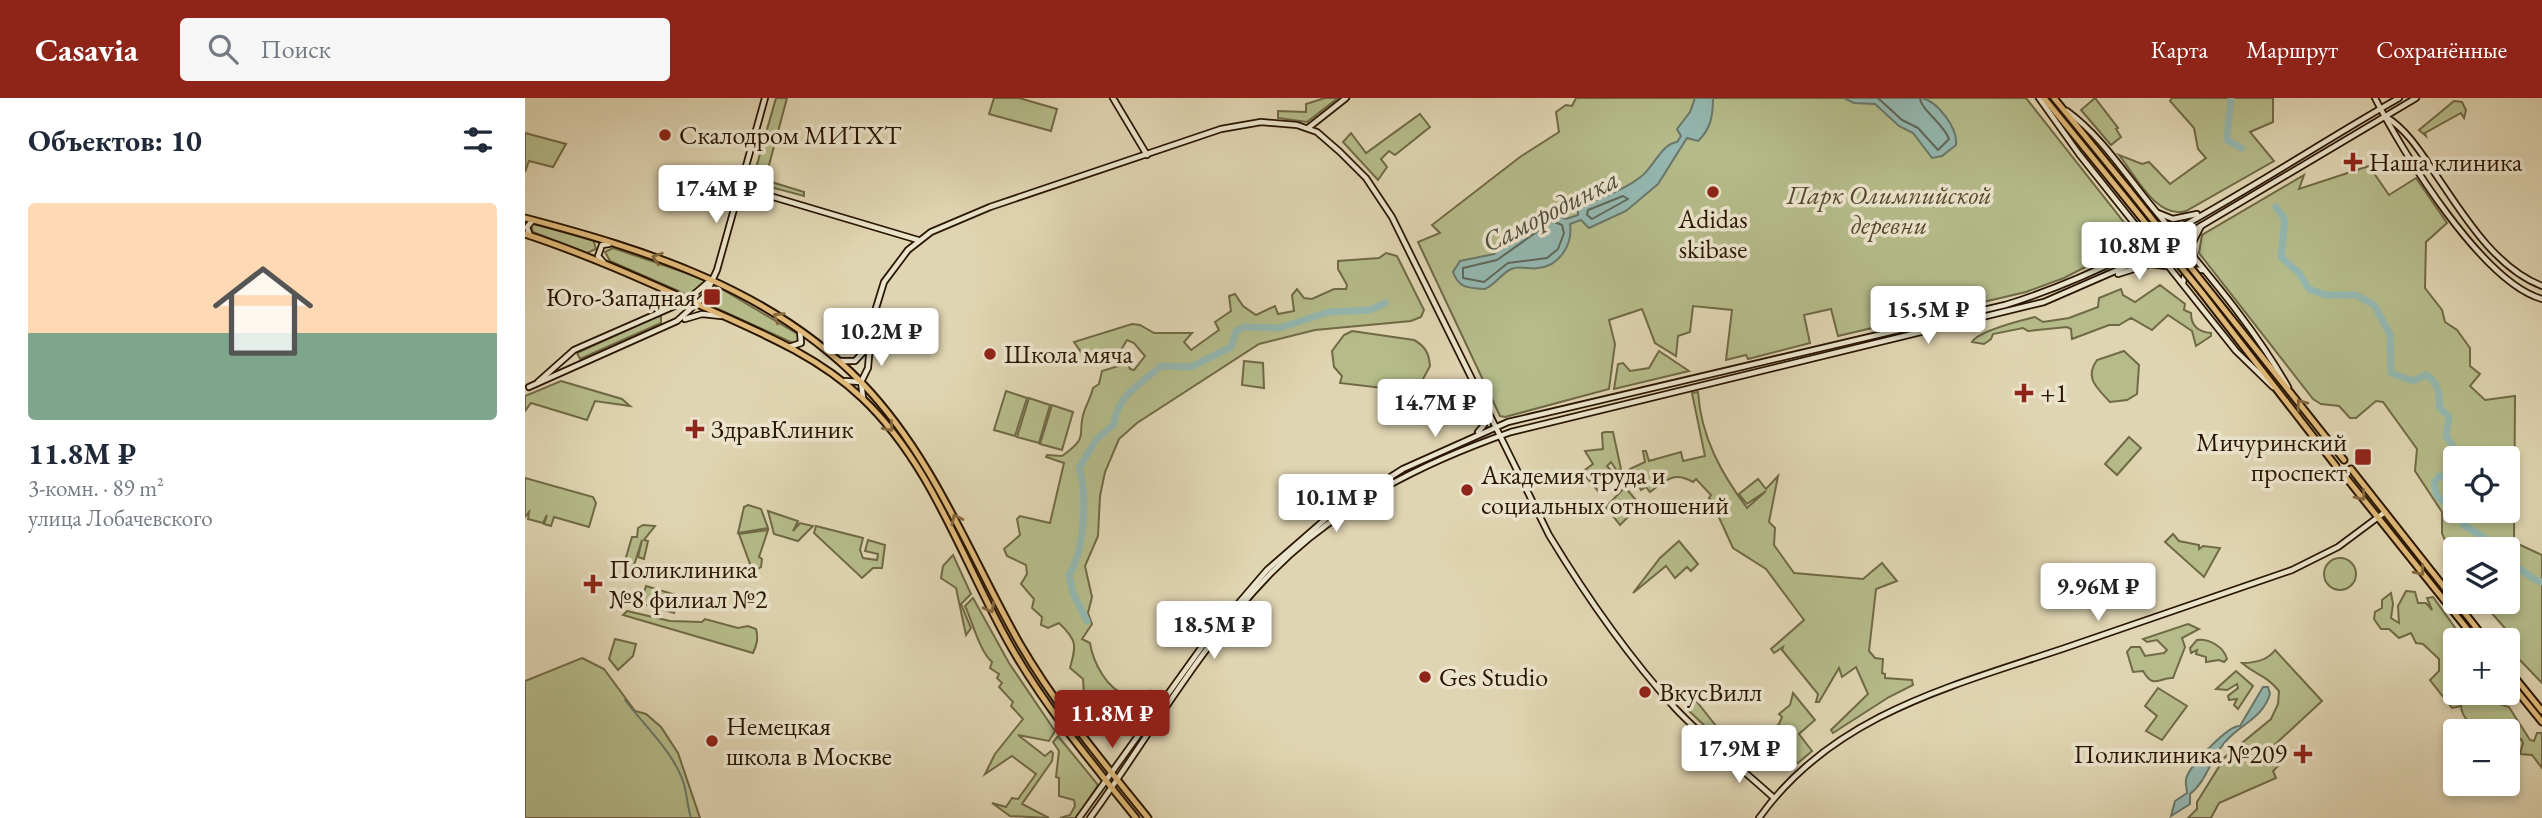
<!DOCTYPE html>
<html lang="ru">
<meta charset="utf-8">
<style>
:root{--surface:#fff;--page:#f6f6f7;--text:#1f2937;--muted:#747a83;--accent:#8f2418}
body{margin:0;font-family:"EB Garamond",serif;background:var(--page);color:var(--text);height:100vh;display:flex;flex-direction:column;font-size:26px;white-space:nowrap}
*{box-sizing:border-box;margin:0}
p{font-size:23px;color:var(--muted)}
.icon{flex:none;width:38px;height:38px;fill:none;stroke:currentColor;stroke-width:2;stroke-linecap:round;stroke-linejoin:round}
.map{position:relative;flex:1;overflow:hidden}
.panel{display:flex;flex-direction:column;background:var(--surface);width:525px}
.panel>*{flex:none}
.fabs{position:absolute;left:1918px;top:348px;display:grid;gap:14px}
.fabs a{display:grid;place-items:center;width:77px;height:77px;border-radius:7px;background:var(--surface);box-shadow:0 4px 10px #0003;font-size:35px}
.price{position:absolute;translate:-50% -60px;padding:0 16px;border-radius:7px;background:#fff;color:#222;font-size:23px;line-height:46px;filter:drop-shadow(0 2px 4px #0008)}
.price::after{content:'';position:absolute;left:50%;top:42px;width:21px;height:16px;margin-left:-10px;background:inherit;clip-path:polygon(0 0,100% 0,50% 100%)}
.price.active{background:var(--accent);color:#fff}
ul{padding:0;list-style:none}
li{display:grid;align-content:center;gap:14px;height:371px;padding:0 28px}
li span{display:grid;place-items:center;height:217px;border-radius:7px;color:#555}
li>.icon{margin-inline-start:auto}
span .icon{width:126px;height:126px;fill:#fffc;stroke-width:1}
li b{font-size:30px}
h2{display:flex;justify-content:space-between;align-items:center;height:84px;padding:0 28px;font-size:30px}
header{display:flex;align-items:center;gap:42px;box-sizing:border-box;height:98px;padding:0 35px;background:var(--accent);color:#fff}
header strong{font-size:33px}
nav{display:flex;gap:38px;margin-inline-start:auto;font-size:24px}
.search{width:490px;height:63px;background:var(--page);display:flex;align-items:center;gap:18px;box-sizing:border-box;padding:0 24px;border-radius:7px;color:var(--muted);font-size:26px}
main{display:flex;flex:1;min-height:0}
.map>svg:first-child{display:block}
</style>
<header>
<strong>Casavia</strong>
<div class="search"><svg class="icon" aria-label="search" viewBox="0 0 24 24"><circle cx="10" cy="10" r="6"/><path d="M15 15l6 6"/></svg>Поиск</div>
<nav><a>Карта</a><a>Маршрут</a><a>Сохранённые</a></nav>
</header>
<main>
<section class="panel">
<h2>Объектов: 10<svg class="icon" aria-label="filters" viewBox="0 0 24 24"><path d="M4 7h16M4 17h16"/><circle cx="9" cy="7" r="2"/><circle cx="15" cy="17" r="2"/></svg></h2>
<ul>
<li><span style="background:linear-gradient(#ffd9b3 60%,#7fa58c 0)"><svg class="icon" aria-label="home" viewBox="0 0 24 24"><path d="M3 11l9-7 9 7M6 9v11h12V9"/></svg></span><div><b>11.8M ₽</b><p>3-комн. · 89 m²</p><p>улица Лобачевского</p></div></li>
</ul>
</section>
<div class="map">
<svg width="2017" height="720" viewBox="0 0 2017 720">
<rect width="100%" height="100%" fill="#e0d5b2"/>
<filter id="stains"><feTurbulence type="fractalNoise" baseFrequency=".00286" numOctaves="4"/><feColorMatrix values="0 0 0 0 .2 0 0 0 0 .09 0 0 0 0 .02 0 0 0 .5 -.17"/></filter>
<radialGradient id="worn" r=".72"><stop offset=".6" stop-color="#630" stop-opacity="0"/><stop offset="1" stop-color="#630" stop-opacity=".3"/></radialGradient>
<g fill="#b5bc8a" stroke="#706945" stroke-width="2" fill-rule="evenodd">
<path d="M251,0H262L240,82L279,94V98L227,84Z"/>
<path d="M469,0H494L532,11L526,33L464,16Z"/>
<path d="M800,0H813L782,24L753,20V13L781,14V6Z"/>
<path d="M1051,0H1501L1601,127L1607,145L1539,180L1501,194L1313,238L1306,211L1279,217L1285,245L1223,261L1221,257L1201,262L1207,212L1168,208L1165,234L1153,238L1151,258L1130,245L1117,211L1084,222L1090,246L1084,291L980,319L975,318L893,144L915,135L907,127L995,59L1034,34L1031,14L1041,7L1047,8Z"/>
<path d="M1570,0L1593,30L1591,31L1596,39L1586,47L1556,12Z"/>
<path d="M1647,0H1748V24L1725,34L1749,63L1661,113C1632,122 1610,77 1594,57L1617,66L1624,64L1645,86L1681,60L1673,51L1669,30L1645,3Z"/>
<path d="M1929,3L1937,4L1941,12L1939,20L1936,15L1900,35L1901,38L1894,32Z"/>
<path d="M895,16L905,29L870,57L864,53L856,61L862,69L853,82L818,44L826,35L841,55Z"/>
<path d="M0,35L41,46L28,69L4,63L0,74Z"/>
<path d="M1844,68L1864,97L1891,80L1922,125L1901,144L1900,190L1917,212L1920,224L1932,232L1945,250V268L1955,276L1945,288L1960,302L1990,298L1989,444L2017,457V585L1990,557L1993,545L1957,504H1983V452H1930V468L1917,435V414L1890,373L1892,351L1858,304L1851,303L1831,320H1825L1814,308L1796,306L1788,301L1674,155L1677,137L1779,77L1774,91ZM1930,360H1983V413H1930Z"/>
<path d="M11,125L68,141L71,151L62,155L8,134L6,127Z"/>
<path d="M88,150L179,181L180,184L167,195L160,196L85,163L80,154Z"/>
<path d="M861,155L872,158L899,212L896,219L886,223L790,232L734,246L612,325L594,341L580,374L575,398L573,438L560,468L567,499L563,515L567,526L557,541L565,545C568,564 582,592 602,597C609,598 611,596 618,601L626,592L612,613L604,610L597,612L591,606L580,604L575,597L559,596L558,581L545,570C551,548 553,543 534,525L523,530L516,527L517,519L507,510L509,501L496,486L502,476L501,467L482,458L479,451L495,437L492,421L495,418L525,425L539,365L521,359L522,357L537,358C567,337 550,337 560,311C563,304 566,298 568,290L574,286L577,273L597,267L601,260L605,271L609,272L620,258L609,245L602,242L596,252C583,252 574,262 561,261L549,244L607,226L615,227L629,235H667L659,244L666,252L694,232L690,224L706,213L704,198L710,196L718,208L731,217L750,208L753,216L769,213L767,197L772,191L779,200L787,201L809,191H821L822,187L813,171V163L854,160Z"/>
<path d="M190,187L276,238L275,243L268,245L180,205Z"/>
<path d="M1635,187L1660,206L1659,212L1666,215C1666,228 1673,234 1686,235V238L1671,248L1667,233L1643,217L1627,232L1606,220L1594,227H1584L1547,241L1546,231L1542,229L1503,233L1498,230L1468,236L1466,241L1459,246L1447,244C1453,233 1494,223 1510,219L1518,224L1544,220L1573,209L1574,200L1596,191L1598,197L1610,204Z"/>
<path d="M133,218L136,219V225L55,261L52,255Z"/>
<path d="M827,233L889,242C900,248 904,255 905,268L891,294L815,285L817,278L809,269L807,253L819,237Z"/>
<path d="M1134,253L1164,273L1089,291L1093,266L1098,265L1105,273L1124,270Z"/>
<path d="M1599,253L1614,267L1612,296L1602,302L1585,304C1572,290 1559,280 1572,262Z"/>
<path d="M719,263L738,265L739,290L717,287Z"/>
<path d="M36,283L97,301L105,308L70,303L62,322L6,305L0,313V298Z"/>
<path d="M481,293L502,300L490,338L469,332Z"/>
<path d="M1173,294C1176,339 1196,375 1222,410L1241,393L1222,406L1214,396L1233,381L1241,391L1253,378L1244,424L1250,430L1249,447L1269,475L1338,481L1357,465L1372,483L1351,491L1344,553L1350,560L1358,561L1357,575L1360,576V580L1387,582L1388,587L1364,599L1308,635L1306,632L1343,596L1331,569L1317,579L1314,570L1294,604H1291L1293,596L1257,552L1258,549L1249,555L1246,551L1279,522L1241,471L1208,450L1191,413L1193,411L1184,400L1186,397L1171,381L1168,384C1148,373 1141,382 1125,394L1121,389L1116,392L1105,371L1120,364L1118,353H1121L1124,363L1156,354L1158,363L1180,358L1167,295Z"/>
<path d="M504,300L525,307L514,345L492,339Z"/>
<path d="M527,307L548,314L537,352L515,346Z"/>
<path d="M1080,334H1088L1096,371L1092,373L1086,364L1082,368L1090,377L1073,393L1057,374L1068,366L1060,353L1078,351L1077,335Z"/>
<path d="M1604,339L1616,350L1592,377L1580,366Z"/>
<path d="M0,380L68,399L71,405L64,429L29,419L26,428L19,426L22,417L18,425L3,421L4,414L0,419Z"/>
<path d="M1100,389L1115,407L1095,427L1081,409Z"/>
<path d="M223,407L236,411L243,430L213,435L219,409Z"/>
<path d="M243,413L273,423L268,433L275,425L288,428L273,443L249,436Z"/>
<path d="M118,427L130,428L119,442L123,443L119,461L113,459L117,442L107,474L100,471L99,466L107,439H112L113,430Z"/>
<path d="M291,428L338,440L335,452L338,460L352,462L353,456L340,453L343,442L360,447L357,470H348L337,480L289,435Z"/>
<path d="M243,432L234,459L237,461L236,469L228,474L214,436Z"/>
<path d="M1648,436L1654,443L1674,447V451L1678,448L1695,450L1679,479L1640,444Z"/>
<path d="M1154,443L1173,466L1166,473L1162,469L1150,480L1141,468L1108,495L1135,460Z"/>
<path d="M428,457L446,496L436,506L446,530L441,537L431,490L416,480L418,468Z"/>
<circle cx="1815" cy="476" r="16"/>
<path d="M121,488L154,498L149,515L116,505Z"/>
<path d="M1881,493L1890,494L1893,505H1901L1907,512L1902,500L1908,499L1936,538L1926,548L1930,554V595H1970L1974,606L1984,609L2005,642L2009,643L2012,635H2017V670L2007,657L1995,656L1998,645L1996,641L1983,642V634C1965,634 1938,630 1936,608L1927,610L1905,582L1914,573V561L1898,546L1891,545L1886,535L1874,540L1864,531H1856L1849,521L1850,514L1857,510V502L1866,495L1868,506L1866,520L1874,525L1873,508Z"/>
<path d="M448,500L484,565L530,633L524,643L493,637L520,658L526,653L528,655L527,663L497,706L524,720L485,718L467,705L481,709L487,700L493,701L511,676L487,658L460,676L470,656L498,621L486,608L488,604L474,589L477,585L472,580L474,576L465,570L467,564C454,552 448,525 440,508Z"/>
<path d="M102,513L145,523L177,524L180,521L213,530L223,528L231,531C234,540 232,547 228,555L98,517Z"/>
<path d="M1663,526L1674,531L1657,540L1660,549L1648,580C1634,579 1629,592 1618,573L1608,574L1602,554L1606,549H1615L1620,558L1639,555L1642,552L1632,542L1622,544L1618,541Z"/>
<path d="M90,541L111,546L108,558L93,572L84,561Z"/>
<path d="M1672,542C1684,540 1699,549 1702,561L1699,564L1694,562L1681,564V559L1671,556L1672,552L1666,555L1665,550Z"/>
<path d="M1750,552L1797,603L1743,653L1753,668L1748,673L1751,680L1694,705L1686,720H1663L1672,711V704L1700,659L1746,621L1753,606L1754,593C1740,576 1732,578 1717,565C1729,565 1743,562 1750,552Z"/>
<path d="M57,560L79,571L110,613L121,616L136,629L153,655L175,720H0V583Z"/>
<path d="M1711,573L1728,588L1713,611L1709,607L1712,601L1704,602L1703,598L1713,590L1712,586L1702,592L1691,591Z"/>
<path d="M1633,590L1662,608L1637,642L1621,633L1632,618L1620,608Z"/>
<path d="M1268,595L1290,622L1274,636L1287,653L1273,665L1242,646L1226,660L1224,670L1162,611L1166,603L1172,604L1203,643L1210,639L1215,644L1210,649L1219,656L1254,626L1257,619L1254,616L1265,607Z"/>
<path d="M533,638L573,687L551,720H535L545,717L550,708L549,702L534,698V680L531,679L534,653L528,644Z"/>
</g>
<g fill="#94b8b1" stroke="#6a776a" stroke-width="2">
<path d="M1170,0H1188C1188,17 1186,31 1173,43L1162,40L1133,86L1101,113L1064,130L1056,122L1045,126C1048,146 1035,168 1013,170C1004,172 996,167 986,171C976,176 970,187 960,191C944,190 934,191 928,174L935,163L969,156L1022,117L1027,115L1041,121L1053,117V110C1075,99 1099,93 1118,77C1130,66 1137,46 1152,44L1156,38L1152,31L1165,14Z"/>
<path d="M1319,0C1338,0 1380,0 1397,0C1413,4 1433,30 1431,47L1417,58L1407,60L1388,35L1374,28L1350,6L1329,5Z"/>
<path d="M1738,589H1743L1745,596C1737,621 1717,625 1701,643C1686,659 1682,683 1665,696V706L1646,718L1650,703L1662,695C1662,689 1659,684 1662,678C1667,666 1703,627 1715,628Z"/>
</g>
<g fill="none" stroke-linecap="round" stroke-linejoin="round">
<g stroke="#5f6758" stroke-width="2">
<path d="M1353,0L1377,22L1393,30L1413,52L1424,41C1419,26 1396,12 1395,0"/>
<path d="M1098,98L1103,101L1067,121L1062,117L1063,112Z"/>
<path d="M1027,123L1037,127L1039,135L1033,151L1022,160L983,165L959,184L938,180V170L972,162Z"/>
</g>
<path stroke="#6a776a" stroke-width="2" d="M100,602C118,626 148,654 158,683C162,694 162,708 166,720"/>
<g stroke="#94b8b1" stroke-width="7">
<path d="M1706,0L1702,42L1716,50"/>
<path d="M1751,109L1760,122L1756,159L1774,175L1784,191L1801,197H1831L1849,207L1865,236L1866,275L1888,283L1901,277C1913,283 1915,297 1914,309L1924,319L1921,338L1936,360"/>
<path d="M1930,375L1928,380L1914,378L1909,385L1912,398L1931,414L1940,428L1965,443L1968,452"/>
<path d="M1983,468C1998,468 2003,481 2017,484"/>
<path d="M562,523L548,495L544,477C559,454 563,397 554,370L571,342L589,326C592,297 616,286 636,268L666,269L706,249L711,233L720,229L754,230L804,214L845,212L860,205"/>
</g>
<g stroke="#2a1600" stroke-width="8">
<g id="secondary">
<path d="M588,0L622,57"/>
<path d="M1514,0L1554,56L1711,253L1748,289"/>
<path d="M1850,0C1878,55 1957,184 2017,201"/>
<path d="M1542,13C1575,37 1598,73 1624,105C1672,164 1725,222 1763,289"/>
<path d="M1861,19C1880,30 1895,53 1907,71C1936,113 1968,169 2017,188"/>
<path d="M783,30L821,0"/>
<path d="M215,89L393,142"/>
<path d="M1633,115L1648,121L1672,116"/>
<path d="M5,138L2,129L7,123"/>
<path d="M1607,154L1613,141L1611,130"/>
<path d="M1669,159L1667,146L1676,128"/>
<path d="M79,165L73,158L77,147L84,146"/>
<path d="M1593,176L1625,166L1641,168"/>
<path d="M1658,185L1661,171L1678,172"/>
<path d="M137,212L142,203L138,193"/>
<path d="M160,221L177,216L196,218"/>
<path d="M264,249L276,245L275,233"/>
<path d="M314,263H330L343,249"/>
<path d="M320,283L336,284"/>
<path d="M13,284L49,252L161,203L187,181"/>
<path d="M336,284L343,270L347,223L359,184L383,152L406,134L465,109L696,31L736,24L772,27L792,34L815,54L841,80L867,119L1024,437C1061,498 1102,557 1150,610C1180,642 1216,670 1249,700"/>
<path d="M336,284L338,300"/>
<path d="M4,289L152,223L180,198L192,172L240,0"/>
<path d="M953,334L959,327L961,310"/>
<path d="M554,720L681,543L742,472L804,418L878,371L983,324L1480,207C1621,164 1746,73 1874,0"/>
<path d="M565,720C624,639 674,549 745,476C811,408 897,365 986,334L1519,204L1627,157L1891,0"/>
<path d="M1234,720C1307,617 1427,588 1540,550C1615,524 1691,498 1767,472L1813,449L1860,414"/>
</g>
</g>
<g stroke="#2a1600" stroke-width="9">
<g id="primary">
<path d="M1519,0L1598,97"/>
<path d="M1529,0L1604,92"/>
<path d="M0,120C122,152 246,191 337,285C409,360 444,456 495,546C531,608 578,664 623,720"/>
<path d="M0,136C58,155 116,181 172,206C229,232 291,256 337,300C408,367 438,465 486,549C521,610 567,665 611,720"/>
<path d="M1683,191L1819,362"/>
<path d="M1677,195L1811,368"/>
<path d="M1826,371L1930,503"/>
<path d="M1819,377L1951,542"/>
<path d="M1931,504L1961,542"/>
<path d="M1983,571L2017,613"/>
<path d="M1983,582L2017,624"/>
</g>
</g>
<use href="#secondary" stroke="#ebe4cd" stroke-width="4.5"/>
<use href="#primary" stroke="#e0ba79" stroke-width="5"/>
<g stroke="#2a1600" stroke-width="9" stroke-linecap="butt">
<g id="primary-bridge">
<path d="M1604,92L1683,191"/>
<path d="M1598,97L1677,195"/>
</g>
</g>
<use href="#primary-bridge" stroke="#e0ba79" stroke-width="5"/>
</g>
<defs><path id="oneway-chevron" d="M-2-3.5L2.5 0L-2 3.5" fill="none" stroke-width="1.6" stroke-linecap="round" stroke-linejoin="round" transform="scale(1.75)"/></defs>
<g stroke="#85683c">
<use href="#oneway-chevron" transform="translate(132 160) rotate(-162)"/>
<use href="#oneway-chevron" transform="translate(253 219) rotate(-147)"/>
<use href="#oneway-chevron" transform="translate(1776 306) rotate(-127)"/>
<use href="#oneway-chevron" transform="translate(364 329) rotate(49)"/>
<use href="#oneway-chevron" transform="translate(1836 398) rotate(51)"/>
<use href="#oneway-chevron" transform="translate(431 421) rotate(-115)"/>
<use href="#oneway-chevron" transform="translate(1895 473) rotate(51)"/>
<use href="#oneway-chevron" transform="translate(465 510) rotate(61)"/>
</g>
<g fill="#8f2418" stroke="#ebe4cd" stroke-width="2.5">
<circle cx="140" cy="37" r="7"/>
<path d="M1824.5 53.5h7v7h7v7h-7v7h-7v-7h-7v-7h7z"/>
<circle cx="1188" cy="94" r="7"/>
<rect x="178" y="190" width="18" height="18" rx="3.5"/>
<circle cx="465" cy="256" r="7"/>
<path d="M1495.5 284.5h7v7h7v7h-7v7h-7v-7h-7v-7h7z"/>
<path d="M166.5 320.5h7v7h7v7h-7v7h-7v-7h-7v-7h7z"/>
<rect x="1829" y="350" width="18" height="18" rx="3.5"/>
<circle cx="942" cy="392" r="7"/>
<path d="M64.5 475.5h7v7h7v7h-7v7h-7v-7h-7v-7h7z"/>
<circle cx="900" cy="579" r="7"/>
<circle cx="1120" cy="594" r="7"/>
<circle cx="187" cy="643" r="7"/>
<path d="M1774.5 645.5h7v7h7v7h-7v7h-7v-7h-7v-7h7z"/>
</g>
<g text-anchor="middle" stroke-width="7" stroke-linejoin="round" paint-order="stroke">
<g font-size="26" fill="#2a1600" stroke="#ebe4cd" text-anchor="start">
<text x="154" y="46">Скалодром МИТХТ</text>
<text x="1844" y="73">Наша клиника</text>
<text x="1188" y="130" text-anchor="middle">Adidas<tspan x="1188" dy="30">skibase</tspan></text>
<text x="171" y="208" text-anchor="end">Юго-Западная</text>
<text x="479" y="265">Школа мяча</text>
<text x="1515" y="304">+1</text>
<text x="186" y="340">ЗдравКлиник</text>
<text x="1822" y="353" text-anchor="end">Мичуринский<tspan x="1822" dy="30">проспект</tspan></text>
<text x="956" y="386">Академия труда и<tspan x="956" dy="30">социальных отношений</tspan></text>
<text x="84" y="480">Поликлиника<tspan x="84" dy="30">№8 филиал №2</tspan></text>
<text x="914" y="588">Ges Studio</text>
<text x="1134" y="603">ВкусВилл</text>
<text x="201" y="637">Немецкая<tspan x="201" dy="30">школа в Москве</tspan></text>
<text x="1762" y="665" text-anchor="end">Поликлиника №209</text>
</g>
<g font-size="26" font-style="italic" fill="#544829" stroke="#ebe4cd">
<text x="1364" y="106">Парк Олимпийской<tspan x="1364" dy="30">деревни</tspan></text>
</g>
<g font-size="28" font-style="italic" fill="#4f4f3e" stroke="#ebe4cd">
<text transform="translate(1025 112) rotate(-27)" y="10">Самородинка</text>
</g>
</g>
<rect width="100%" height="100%" filter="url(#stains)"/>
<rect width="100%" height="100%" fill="url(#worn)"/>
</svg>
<div class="fabs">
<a><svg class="icon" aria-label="locate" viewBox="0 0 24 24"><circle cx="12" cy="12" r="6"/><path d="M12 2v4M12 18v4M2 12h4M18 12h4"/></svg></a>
<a><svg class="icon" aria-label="layers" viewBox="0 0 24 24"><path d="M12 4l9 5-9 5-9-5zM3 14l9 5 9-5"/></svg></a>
<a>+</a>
<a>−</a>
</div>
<b class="price" style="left:191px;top:127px">17.4M ₽</b>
<b class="price" style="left:1614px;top:184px">10.8M ₽</b>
<b class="price" style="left:1403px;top:248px">15.5M ₽</b>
<b class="price" style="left:356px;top:270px">10.2M ₽</b>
<b class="price" style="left:910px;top:341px">14.7M ₽</b>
<b class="price" style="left:811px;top:436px">10.1M ₽</b>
<b class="price" style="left:1573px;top:525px">9.96M ₽</b>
<b class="price" style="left:689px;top:563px">18.5M ₽</b>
<b class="price active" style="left:587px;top:652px">11.8M ₽</b>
<b class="price" style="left:1214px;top:687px">17.9M ₽</b>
</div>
</main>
